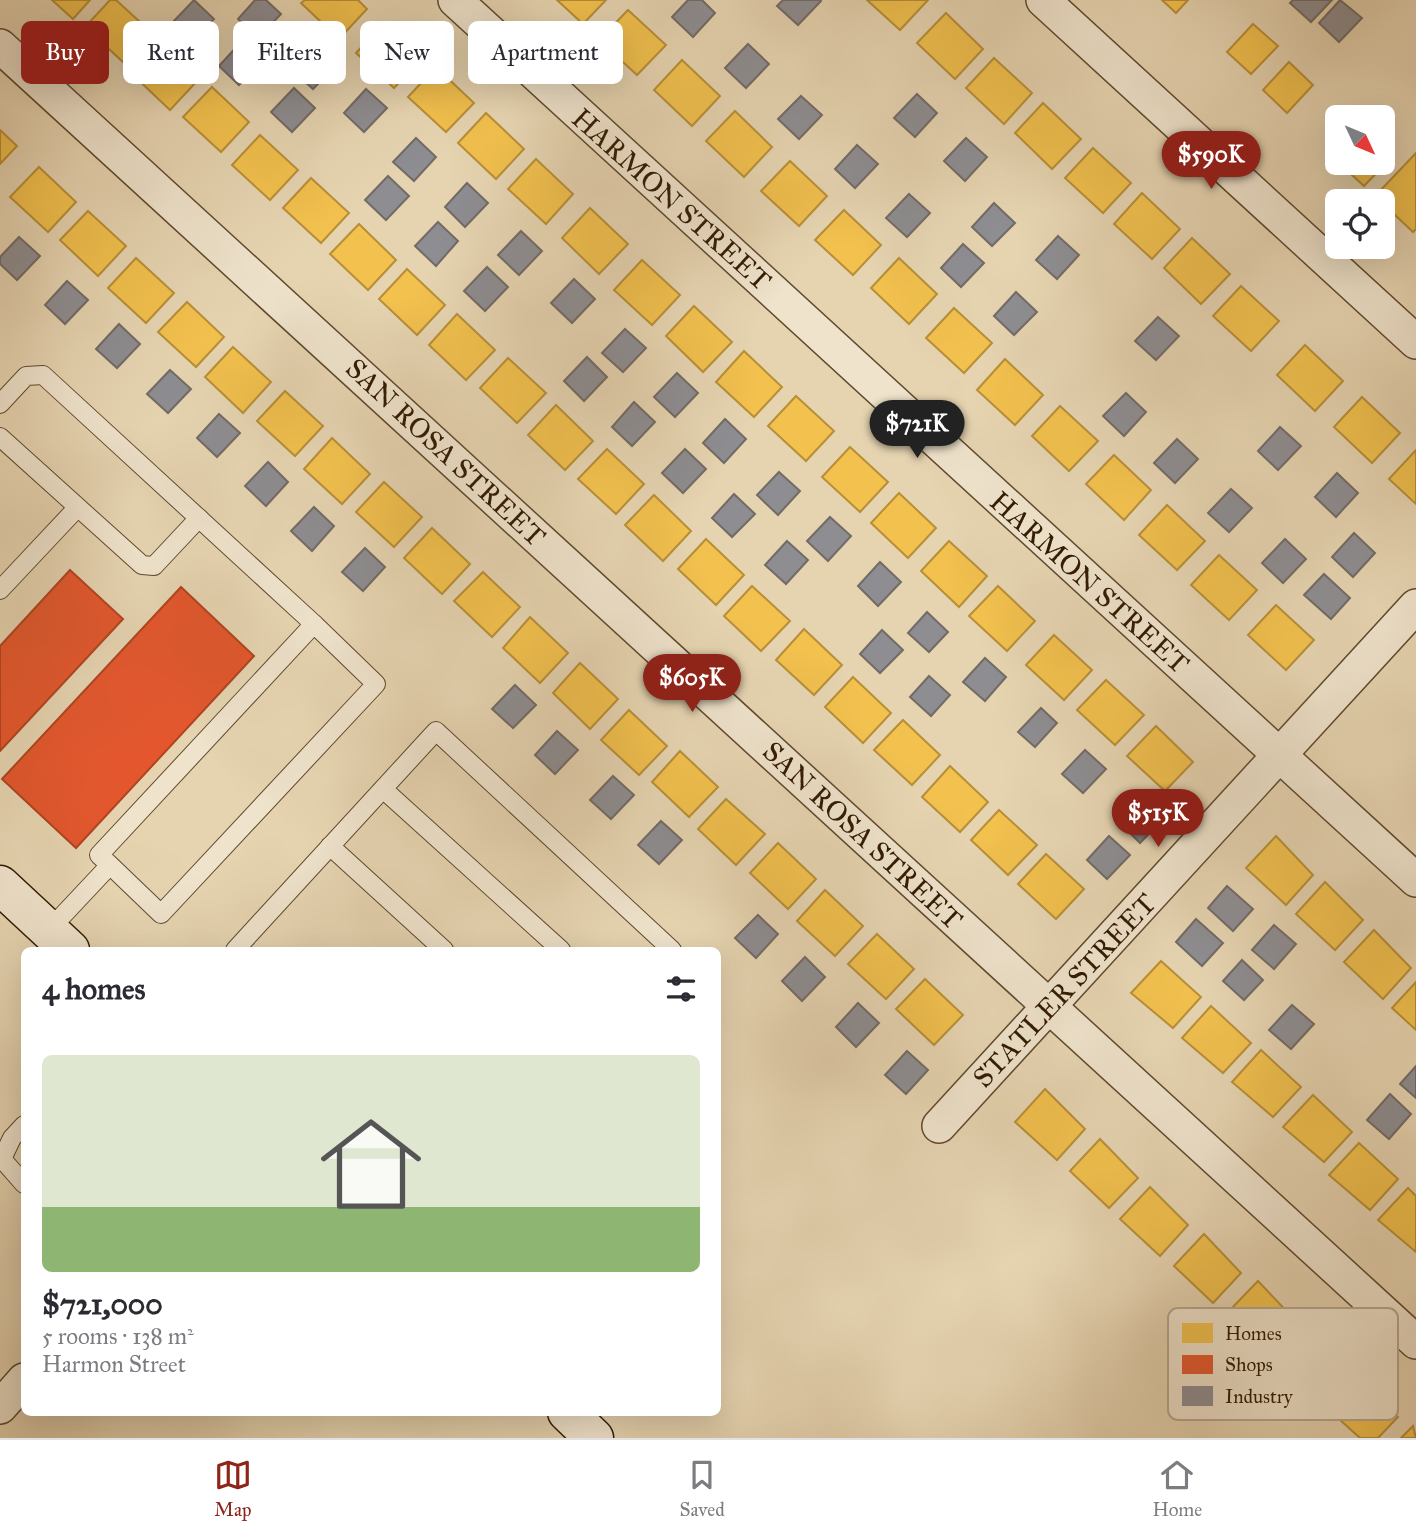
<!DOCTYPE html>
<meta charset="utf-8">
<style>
:root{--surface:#fff;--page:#f2f2f3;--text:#2b2b33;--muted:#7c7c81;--line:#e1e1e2;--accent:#8f2418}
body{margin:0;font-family:"IM FELL Great Primer",serif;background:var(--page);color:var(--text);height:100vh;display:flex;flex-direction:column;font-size:26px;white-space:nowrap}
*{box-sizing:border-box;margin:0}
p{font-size:23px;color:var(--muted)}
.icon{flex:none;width:38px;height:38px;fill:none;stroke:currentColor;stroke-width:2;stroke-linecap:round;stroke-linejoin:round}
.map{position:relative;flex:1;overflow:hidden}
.details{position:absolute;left:21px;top:947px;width:700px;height:469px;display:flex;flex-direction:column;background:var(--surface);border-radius:10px;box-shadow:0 7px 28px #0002}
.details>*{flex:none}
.guide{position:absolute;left:21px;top:21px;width:700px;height:63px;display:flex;gap:14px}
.needle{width:46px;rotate:134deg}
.buttons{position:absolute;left:1325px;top:105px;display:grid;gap:14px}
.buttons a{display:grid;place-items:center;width:70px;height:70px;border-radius:10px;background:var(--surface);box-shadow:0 7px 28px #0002;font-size:35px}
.price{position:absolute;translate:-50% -60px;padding:0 16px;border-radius:24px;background:var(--accent);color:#fff;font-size:23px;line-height:46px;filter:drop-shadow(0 2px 4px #0008)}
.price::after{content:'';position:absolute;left:50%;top:42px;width:21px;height:16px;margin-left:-10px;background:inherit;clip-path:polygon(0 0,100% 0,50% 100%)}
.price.on{background:#222;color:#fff}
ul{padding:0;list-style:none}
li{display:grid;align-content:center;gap:14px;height:371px;padding:0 21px}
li+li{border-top:2px solid var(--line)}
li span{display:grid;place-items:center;height:217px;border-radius:10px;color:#555}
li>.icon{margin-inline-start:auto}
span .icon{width:126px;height:126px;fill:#fffc;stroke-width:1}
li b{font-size:30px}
h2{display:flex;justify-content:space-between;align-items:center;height:84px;padding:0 21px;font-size:30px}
.pill{padding:0 24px;border-radius:10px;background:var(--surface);box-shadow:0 7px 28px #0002;font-size:24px;line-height:63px}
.pill.on{background:var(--accent);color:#fff}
.dock{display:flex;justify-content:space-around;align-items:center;height:98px;border-top:2px solid var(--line);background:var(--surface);font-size:19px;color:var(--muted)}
.dock a{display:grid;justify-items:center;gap:4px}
.dock .on{color:var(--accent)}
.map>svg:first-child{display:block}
</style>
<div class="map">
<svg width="1416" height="1438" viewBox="0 0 1416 1438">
<rect width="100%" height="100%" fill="#e6d4b1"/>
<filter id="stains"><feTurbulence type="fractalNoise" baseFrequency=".00286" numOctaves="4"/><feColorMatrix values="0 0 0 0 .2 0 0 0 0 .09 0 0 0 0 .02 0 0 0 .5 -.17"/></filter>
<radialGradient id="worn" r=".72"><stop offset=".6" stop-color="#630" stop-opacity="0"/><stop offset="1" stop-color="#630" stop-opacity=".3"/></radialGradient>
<g fill="#f2c14e" stroke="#b88f37" stroke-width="2">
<path d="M52,0H90L73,19Z"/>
<path d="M110,0H116L151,32L123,62L85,27Z"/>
<path d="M305,0H358L367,9L339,39L301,3Z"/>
<path d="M557,0H606L583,24Z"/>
<path d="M867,0H928L900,30Z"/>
<path d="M1162,0H1188L1176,13Z"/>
<path d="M628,10L666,45L637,75L599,40Z"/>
<path d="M946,13L983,49L955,79L917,43Z"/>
<path d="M384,23L422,58L394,88L356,53Z"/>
<path d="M1253,24L1278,46L1251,74L1227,52Z"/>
<path d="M160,45L198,80L170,110L132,74Z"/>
<path d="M994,58L1032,93L1004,124L966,88Z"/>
<path d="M682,60L720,96L692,126L654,90Z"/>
<path d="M1289,62L1313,85L1287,113L1263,90Z"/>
<path d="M436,67L474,103L446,132L408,97Z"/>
<path d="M212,87L249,122L221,152L183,117Z"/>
<path d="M1043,103L1081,139L1052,169L1015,133Z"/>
<path d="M735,111L772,147L744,177L706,141Z"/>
<path d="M486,113L524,149L496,179L458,143Z"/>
<path d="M0,130L17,146L0,164Z"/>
<path d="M260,135L298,170L270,200L232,165Z"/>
<path d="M1337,139V161L1326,151Z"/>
<path d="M1093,148L1131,183L1103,213L1065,178Z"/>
<path d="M1382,148L1392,157L1364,186L1339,163H1382Z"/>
<path d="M1416,153V229L1413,232L1375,196Z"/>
<path d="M536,159L573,194L546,224L508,189Z"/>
<path d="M790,161L827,196L799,226L761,191Z"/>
<path d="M39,167L76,202L48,232L10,197Z"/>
<path d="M311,178L349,213L321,243L283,208Z"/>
<path d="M1142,193L1180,229L1152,259L1114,224Z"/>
<path d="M590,208L628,244L599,274L562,238Z"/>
<path d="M844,210L881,245L853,275L815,240Z"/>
<path d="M88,211L126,246L98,276L60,240Z"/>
<path d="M359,224L396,260L368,290L330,254Z"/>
<path d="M1192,238L1230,274L1201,304L1164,268Z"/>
<path d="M136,258L174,293L146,323L108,288Z"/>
<path d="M899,258L937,294L909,324L871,288Z"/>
<path d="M642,260L680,295L652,325L614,290Z"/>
<path d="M407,269L445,305L417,335L379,299Z"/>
<path d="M1241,286L1279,321L1251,351L1213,316Z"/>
<path d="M187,302L224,337L196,367L158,332Z"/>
<path d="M694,306L732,342L703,372L666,336Z"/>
<path d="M954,308L992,343L964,373L926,338Z"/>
<path d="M457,314L495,350L466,380L429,345Z"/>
<path d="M1305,345L1343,381L1315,411L1277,375Z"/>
<path d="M233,347L271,382L243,413L205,377Z"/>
<path d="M744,351L782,387L754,417L716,382Z"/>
<path d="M508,358L546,393L517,423L480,388Z"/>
<path d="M1005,359L1043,395L1015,425L977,390Z"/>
<path d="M285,391L323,426L295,456L257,421Z"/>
<path d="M796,396L834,431L806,461L768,426Z"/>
<path d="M1362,397L1400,433L1372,463L1334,427Z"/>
<path d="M556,405L593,441L565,470L528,435Z"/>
<path d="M1060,406L1098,441L1069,471L1032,436Z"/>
<path d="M332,438L370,474L342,504L304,469Z"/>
<path d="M850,447L888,482L860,512L822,477Z"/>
<path d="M607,449L644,484L616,514L578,479Z"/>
<path d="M1416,450V504L1389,479Z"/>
<path d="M1114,455L1151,490L1124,520L1086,484Z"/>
<path d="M384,482L422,517L394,547L356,512Z"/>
<path d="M899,493L936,528L908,558L871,523Z"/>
<path d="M654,495L691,531L663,561L625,525Z"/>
<path d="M1167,505L1205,541L1177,570L1139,535Z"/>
<path d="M432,528L470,564L442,594L404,558Z"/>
<path d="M706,539L744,575L716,605L678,569Z"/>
<path d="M949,541L987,576L959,607L921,571Z"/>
<path d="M1219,555L1257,590L1229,620L1191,585Z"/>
<path d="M483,572L520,607L492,637L454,601Z"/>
<path d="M752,586L790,621L761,651L724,616Z"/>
<path d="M998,586L1035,621L1007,651L969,616Z"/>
<path d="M1276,605L1314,640L1286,670L1248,635Z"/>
<path d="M530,617L568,653L540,683L503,648Z"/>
<path d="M804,629L842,665L814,695L776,660Z"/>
<path d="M1054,635L1092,670L1064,700L1026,665Z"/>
<path d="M580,663L618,699L590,729L553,693Z"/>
<path d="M853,677L891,713L863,743L825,707Z"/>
<path d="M1106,680L1144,715L1115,745L1077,710Z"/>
<path d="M629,710L667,746L639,775L601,740Z"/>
<path d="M903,720L940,755L912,785L874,750Z"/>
<path d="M1156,726L1193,762L1165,791L1127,756Z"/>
<path d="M680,751L718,787L689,817L652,782Z"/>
<path d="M950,766L988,802L960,832L922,797Z"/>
<path d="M726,799L765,834L736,865L698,829Z"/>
<path d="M999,810L1037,845L1008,875L971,840Z"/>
<path d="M1276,836L1313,875L1286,905L1246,868Z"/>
<path d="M778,843L816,879L788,909L750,873Z"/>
<path d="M1046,854L1084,889L1056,919L1018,884Z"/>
<path d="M1325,882L1363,920L1335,950L1296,914Z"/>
<path d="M825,890L863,926L835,956L797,921Z"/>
<path d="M1374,930L1411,968L1383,999L1344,962Z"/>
<path d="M877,934L914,969L886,999L848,964Z"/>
<path d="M1161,961L1201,997L1173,1028L1131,993Z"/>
<path d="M925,979L963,1015L934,1045L896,1009Z"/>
<path d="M1416,982V1030L1392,1008Z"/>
<path d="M1211,1006L1251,1043L1223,1073L1182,1038Z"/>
<path d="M1261,1050L1301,1087L1273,1117L1232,1082Z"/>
<path d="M1045,1089L1085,1129L1057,1160L1015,1122Z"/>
<path d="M1313,1095L1352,1132L1324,1162L1283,1127Z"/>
<path d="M1100,1139L1138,1178L1109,1208L1070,1171Z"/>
<path d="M1359,1143L1398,1179L1370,1210L1329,1175Z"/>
<path d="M1150,1187L1188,1225L1160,1256L1120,1219Z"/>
<path d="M1408,1188L1416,1196V1252L1378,1220Z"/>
<path d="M1204,1234L1241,1273L1213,1303L1174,1266Z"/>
<path d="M1258,1281L1295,1320L1267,1350L1227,1313Z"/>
<path d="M1360,1378L1398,1417L1378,1438H1360L1330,1411Z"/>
<path d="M1413,1426L1416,1438H1401Z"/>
</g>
<g fill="#e4572e" stroke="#af4520" stroke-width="2">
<path d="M70,570L123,619L0,751V646Z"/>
<path d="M181,587L254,656L76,848L2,779Z"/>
</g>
<g fill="#8d8d92" stroke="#726b66" stroke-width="2">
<path d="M194,0L214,19L192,43L171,24Z"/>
<path d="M255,0H266L281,14L258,38L238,19Z"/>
<path d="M688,0H702L715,13L693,37L672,17Z"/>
<path d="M783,0H820L821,1L798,25L777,6Z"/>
<path d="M1293,0H1332L1311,22L1290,3Z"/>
<path d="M1340,0L1362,18L1339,42L1319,23Z"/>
<path d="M241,42L262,62L239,85L219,66Z"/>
<path d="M748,44L769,64L746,88L725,68Z"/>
<path d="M315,46L336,65L313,89L292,70Z"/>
<path d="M294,88L315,108L292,132L271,112Z"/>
<path d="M366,89L387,108L364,132L344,113Z"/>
<path d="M917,94L937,113L915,137L894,118Z"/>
<path d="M801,96L822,115L799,139L778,119Z"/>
<path d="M416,138L436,157L414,181L393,162Z"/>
<path d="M966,138L987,157L965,181L944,161Z"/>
<path d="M857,145L878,164L855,188L835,169Z"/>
<path d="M388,176L409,196L386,220L365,200Z"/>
<path d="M467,183L488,203L465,227L445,207Z"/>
<path d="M909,194L930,213L907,237L886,218Z"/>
<path d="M994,203L1015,223L992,246L972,227Z"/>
<path d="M438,222L458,241L436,266L415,246Z"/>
<path d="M521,231L542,251L519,275L498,255Z"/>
<path d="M1058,236L1079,255L1057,279L1036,260Z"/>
<path d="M19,237L40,256L17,280L0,264V257Z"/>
<path d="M963,244L984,263L961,287L941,268Z"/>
<path d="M487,267L508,287L485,311L464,291Z"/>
<path d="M574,279L595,299L572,323L551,303Z"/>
<path d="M67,281L88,300L65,324L45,305Z"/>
<path d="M1016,292L1037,312L1014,335L994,316Z"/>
<path d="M1158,317L1179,336L1156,360L1135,341Z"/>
<path d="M119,324L140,344L117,368L96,349Z"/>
<path d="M625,329L646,348L623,372L602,353Z"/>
<path d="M587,357L607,377L584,401L564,381Z"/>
<path d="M170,370L191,389L168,413L147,394Z"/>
<path d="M677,373L698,393L675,417L654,397Z"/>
<path d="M1126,393L1146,412L1124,436L1103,416Z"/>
<path d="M634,402L655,422L632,446L612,427Z"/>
<path d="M219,414L240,433L217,457L197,438Z"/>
<path d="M725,419L746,439L724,463L703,443Z"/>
<path d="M1280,427L1301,446L1278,470L1258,451Z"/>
<path d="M1177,439L1198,459L1175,483L1154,463Z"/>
<path d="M685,449L706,469L683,493L662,473Z"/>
<path d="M268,462L288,482L266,506L245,486Z"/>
<path d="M779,472L800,491L778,515L757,495Z"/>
<path d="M1337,473L1358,493L1336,517L1315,497Z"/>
<path d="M1231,489L1252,508L1229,532L1208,513Z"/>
<path d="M734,494L755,514L732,537L712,518Z"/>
<path d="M314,507L334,526L312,551L291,531Z"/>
<path d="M830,517L851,536L828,561L807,541Z"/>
<path d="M1354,533L1375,553L1353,577L1332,557Z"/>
<path d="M1285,539L1306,559L1283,583L1262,563Z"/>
<path d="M787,541L808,560L786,584L765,565Z"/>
<path d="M365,548L385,567L363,591L342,572Z"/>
<path d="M880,562L901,582L878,606L858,586Z"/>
<path d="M1324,574L1350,598L1331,619L1304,595Z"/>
<path d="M927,612L948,632L929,652L908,633Z"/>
<path d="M882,630L903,650L880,673L860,654Z"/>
<path d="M985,658L1006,677L985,701L963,682Z"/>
<path d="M929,676L950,695L931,716L910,697Z"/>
<path d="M515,685L536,705L513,728L492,709Z"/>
<path d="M1041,708L1057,723L1035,747L1018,732Z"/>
<path d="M557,731L578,750L555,774L535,755Z"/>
<path d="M1085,750L1106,769L1083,793L1062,774Z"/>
<path d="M613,776L634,795L611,819L590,800Z"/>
<path d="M1142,799L1163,819L1140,843L1120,823Z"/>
<path d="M661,821L682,840L659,864L638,845Z"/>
<path d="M1109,836L1130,855L1107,879L1087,860Z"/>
<path d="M1227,886L1253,909L1233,931L1208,908Z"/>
<path d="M758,915L778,934L756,958L735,938Z"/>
<path d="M1196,919L1223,943L1202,966L1176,942Z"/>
<path d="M1274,925L1296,944L1274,969L1252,950Z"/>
<path d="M805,957L825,977L802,1001L782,981Z"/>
<path d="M1242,960L1263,980L1244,1000L1223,981Z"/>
<path d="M858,1003L879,1023L856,1047L836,1027Z"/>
<path d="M1292,1005L1314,1024L1291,1049L1269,1030Z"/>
<path d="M907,1051L928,1070L906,1094L885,1075Z"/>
<path d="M1416,1066V1098L1400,1084Z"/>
<path d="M1390,1094L1411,1114L1389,1139L1367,1120Z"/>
</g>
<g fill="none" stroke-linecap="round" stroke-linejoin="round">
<g stroke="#5f492d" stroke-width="20">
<g id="lane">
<path d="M0,404L26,376L43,375L314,624"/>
<path d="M0,437L142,565L154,566L199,518"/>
<path d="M0,590L77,508"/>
<path d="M383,789L561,950"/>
<path d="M330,846L444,950"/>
<path d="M49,930L110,865L161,914L376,684L314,624L99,855L110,865"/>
<path d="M235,950L436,731L672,950"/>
<path d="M24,1125L12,1138L2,1159L24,1184"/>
</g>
</g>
<g stroke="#5f492d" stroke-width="36">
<g id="street">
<path d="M455,0L1416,880"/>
<path d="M1043,0L1416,342"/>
<path d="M0,46L1416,1342"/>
<path d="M939,1126L1416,606"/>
<path d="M0,1407L24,1380"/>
</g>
</g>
<g stroke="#321b01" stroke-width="41">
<g id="secondary">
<path d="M0,885L70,950"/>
<path d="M567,1412L594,1438"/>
</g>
</g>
<use href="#lane" stroke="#efe3cc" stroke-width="18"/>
<use href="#street" stroke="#efe3cc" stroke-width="33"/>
<use href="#secondary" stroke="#efe3cc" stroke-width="38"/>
</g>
<g text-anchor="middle" stroke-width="7" stroke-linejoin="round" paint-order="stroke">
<g font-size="28" fill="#321b01" stroke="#efe3cc">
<text transform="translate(672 199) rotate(42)" y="10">HARMON STREET</text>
<text transform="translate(446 452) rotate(43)" y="10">SAN ROSA STREET</text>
<text transform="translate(1090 582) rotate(42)" y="10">HARMON STREET</text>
<text transform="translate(863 835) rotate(43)" y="10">SAN ROSA STREET</text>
<text transform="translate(1064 990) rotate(-47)" y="10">STATLER STREET</text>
</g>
</g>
<rect x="1168" y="1308" width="230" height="112" rx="10" fill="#efe3cc" stroke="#b6a78f" stroke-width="2"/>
<rect x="1182" y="1323" width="31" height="20" fill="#f2c14e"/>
<rect x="1182" y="1355" width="31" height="19" fill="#e4572e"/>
<rect x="1182" y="1386" width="31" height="20" fill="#8d8d92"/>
<g font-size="19" fill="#321b01">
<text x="1225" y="1340">Homes</text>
<text x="1225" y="1371">Shops</text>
<text x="1225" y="1403">Industry</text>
</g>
<rect width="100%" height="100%" filter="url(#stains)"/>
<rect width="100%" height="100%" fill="url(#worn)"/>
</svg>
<div class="buttons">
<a><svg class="needle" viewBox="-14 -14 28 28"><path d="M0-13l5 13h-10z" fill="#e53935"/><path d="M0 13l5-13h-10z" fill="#7c7c81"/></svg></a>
<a><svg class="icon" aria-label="locate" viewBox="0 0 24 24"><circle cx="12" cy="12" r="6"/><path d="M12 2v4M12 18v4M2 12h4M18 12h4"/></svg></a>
</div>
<b class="price" style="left:1211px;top:191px">$590K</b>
<b class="price on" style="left:917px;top:460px">$721K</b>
<b class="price" style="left:692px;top:714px">$605K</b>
<b class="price" style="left:1158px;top:849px">$515K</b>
<div class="guide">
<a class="pill on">Buy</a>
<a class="pill">Rent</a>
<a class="pill">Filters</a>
<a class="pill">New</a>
<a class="pill">Apartment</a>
</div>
<section class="details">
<h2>4 homes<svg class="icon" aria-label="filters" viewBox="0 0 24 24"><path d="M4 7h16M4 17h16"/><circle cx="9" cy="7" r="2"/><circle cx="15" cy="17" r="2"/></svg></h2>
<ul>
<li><span style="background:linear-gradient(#dfe7d0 70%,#8fb573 0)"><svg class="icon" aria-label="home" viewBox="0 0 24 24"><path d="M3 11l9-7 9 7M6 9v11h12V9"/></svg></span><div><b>$721,000</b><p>5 rooms · 138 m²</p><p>Harmon Street</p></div></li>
</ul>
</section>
</div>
<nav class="dock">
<a class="on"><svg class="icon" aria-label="map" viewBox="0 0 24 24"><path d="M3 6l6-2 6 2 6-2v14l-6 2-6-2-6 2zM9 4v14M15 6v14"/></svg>Map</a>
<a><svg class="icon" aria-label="saved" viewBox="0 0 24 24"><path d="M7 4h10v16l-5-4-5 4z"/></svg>Saved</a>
<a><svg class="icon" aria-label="home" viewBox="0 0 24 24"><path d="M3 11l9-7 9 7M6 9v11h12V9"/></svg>Home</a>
</nav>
